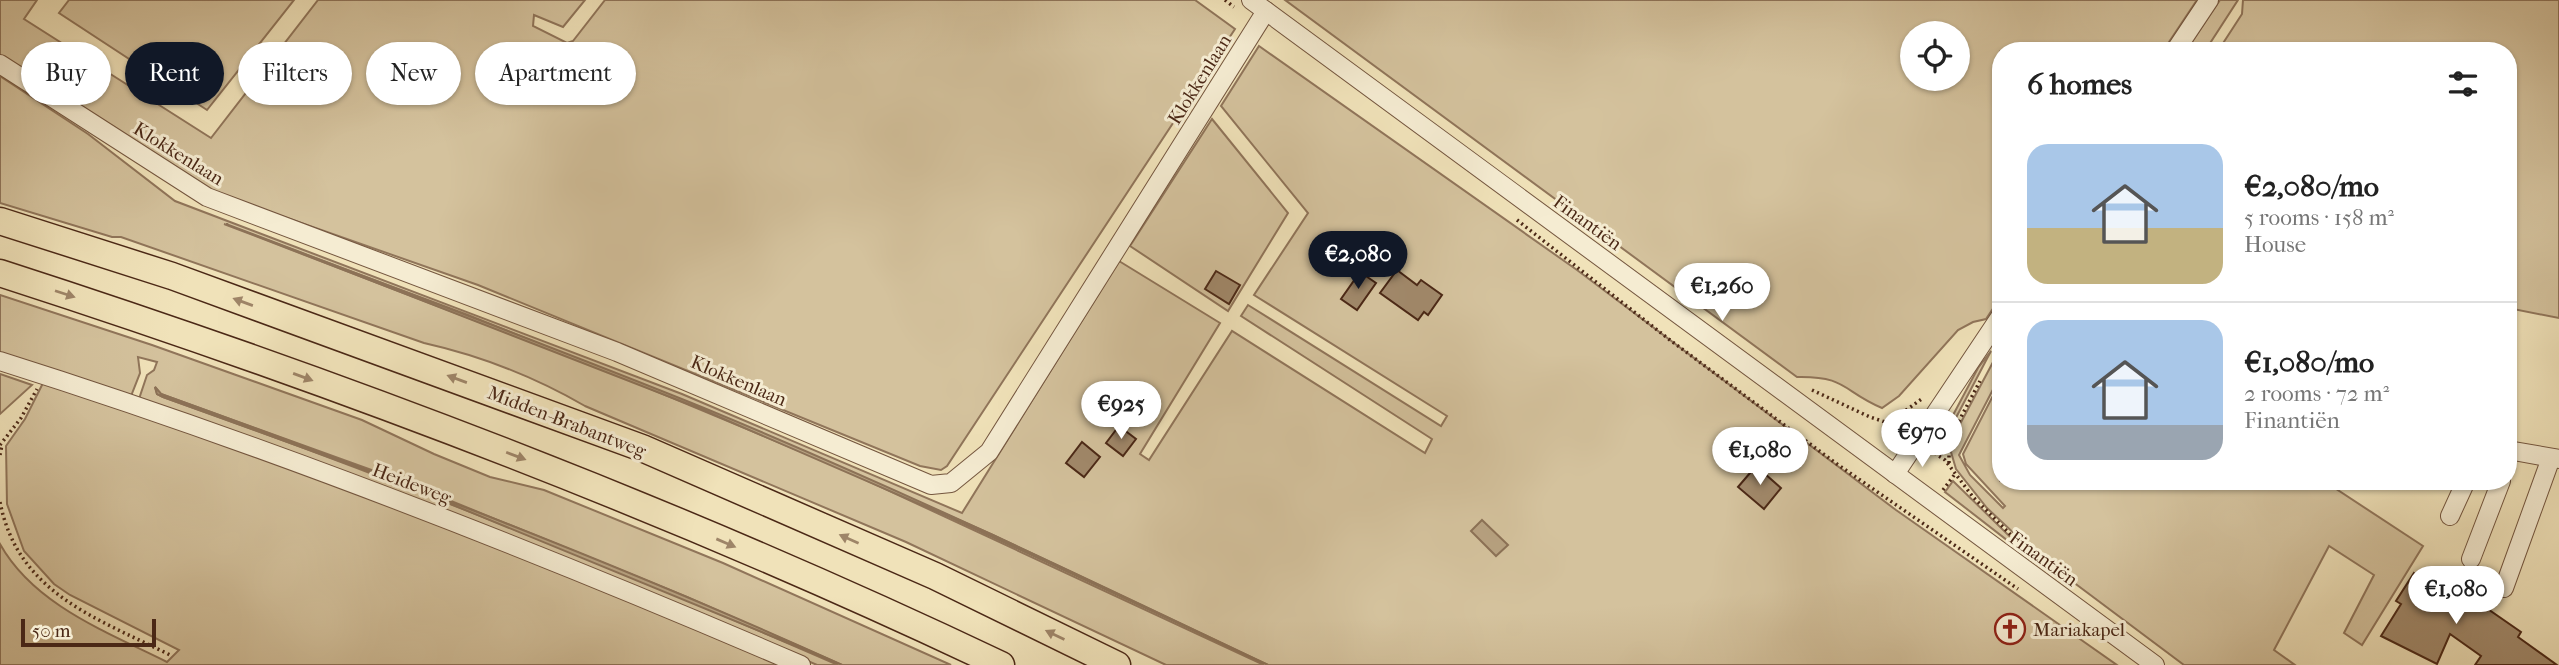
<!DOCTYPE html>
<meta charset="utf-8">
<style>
:root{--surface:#fff;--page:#f6f6f6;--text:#222;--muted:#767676;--line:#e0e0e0;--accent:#111827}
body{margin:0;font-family:"IM FELL French Canon",serif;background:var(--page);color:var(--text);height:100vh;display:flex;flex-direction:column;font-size:26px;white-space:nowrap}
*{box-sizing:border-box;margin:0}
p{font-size:23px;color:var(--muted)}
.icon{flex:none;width:38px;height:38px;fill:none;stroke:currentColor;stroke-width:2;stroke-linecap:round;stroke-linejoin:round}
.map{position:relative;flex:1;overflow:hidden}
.side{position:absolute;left:1992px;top:42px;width:525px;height:448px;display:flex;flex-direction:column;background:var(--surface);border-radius:28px;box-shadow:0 2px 5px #0004}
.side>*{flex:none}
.guide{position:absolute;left:21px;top:42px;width:665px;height:63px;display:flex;gap:14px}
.buttons{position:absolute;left:1900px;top:21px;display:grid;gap:14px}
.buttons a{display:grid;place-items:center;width:70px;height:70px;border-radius:50%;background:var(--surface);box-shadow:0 2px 5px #0004;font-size:35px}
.scale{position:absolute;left:21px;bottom:18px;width:135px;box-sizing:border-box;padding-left:7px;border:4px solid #4b2816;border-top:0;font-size:19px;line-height:24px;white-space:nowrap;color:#4b2816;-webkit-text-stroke:5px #f5ecd2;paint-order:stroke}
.price{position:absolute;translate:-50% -60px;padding:0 16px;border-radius:24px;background:#fff;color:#222;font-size:23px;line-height:46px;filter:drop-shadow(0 2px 4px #0008)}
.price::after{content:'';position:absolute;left:50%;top:42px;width:21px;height:16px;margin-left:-10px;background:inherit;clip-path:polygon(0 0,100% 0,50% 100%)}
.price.current{background:var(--accent);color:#fff}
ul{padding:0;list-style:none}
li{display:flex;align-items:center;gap:21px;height:175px;padding:0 35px}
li+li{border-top:2px solid var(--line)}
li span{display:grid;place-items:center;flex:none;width:196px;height:140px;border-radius:21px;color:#555}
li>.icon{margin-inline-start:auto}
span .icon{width:84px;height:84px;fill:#fffc;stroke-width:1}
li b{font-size:30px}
h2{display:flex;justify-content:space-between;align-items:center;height:84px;padding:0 35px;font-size:30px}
.chip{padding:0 24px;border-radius:32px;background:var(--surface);box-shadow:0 2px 5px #0004;font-size:24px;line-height:63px}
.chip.current{background:var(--accent);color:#fff}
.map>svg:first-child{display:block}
</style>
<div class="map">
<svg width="2559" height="665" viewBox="0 0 2559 665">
<rect width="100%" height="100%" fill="#f0e2b9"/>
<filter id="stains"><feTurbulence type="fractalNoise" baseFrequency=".00286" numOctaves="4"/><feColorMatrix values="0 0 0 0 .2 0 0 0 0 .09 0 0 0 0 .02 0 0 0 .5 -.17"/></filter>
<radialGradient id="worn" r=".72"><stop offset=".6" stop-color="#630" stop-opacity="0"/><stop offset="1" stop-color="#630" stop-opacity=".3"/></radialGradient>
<g fill="#d4c29d" stroke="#90755a" stroke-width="2" fill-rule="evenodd">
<path d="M0,0H37L24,19L211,138L318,0H585L563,27L534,15L533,26L567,43L573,41L605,0H1195L1235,29L947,466L941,470L920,466L478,285L210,191L0,58Z"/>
<path d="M69,0H294L207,110L59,13Z"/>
<path d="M1285,0H2197L2163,51H2000V298L1986,319L1973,322L1958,330L1899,396L1882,408C1842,391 1847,376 1797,377ZM1958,33V79H1913V33Z"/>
<path d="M2220,0H2238L2205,51H2186Z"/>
<path d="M2243,0H2559V318L2508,308V51H2218L2242,14Z"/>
<path d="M1259,46L1577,270L1896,510L2117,665H1268L993,535L776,439L468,315L224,224L622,377L840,468L1264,665H1166L906,542L585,406C533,376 482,356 424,343L121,237H112L0,203V76L88,134L175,201L682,394L962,513L1119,261L1220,323L1140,454L1149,460L1232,331L1425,453L1432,439L1241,316L1248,305L1441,426L1447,416L1254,295L1308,213L1221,106Z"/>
<path d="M1212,119L1288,213L1228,311L1130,246Z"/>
<path d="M0,295L152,345L362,420L434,454L490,477L544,490L723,563L951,665H842L687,597L402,481L161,394L155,387L157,394L163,397C392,478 616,568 838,665H817L677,604L139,399L147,375L154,370L157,362L138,357L140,373L131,396L0,354Z"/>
<path d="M2000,349V376L1959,455L1970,475L2003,508L2005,506L1966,464L1963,454L2000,382V481H2324L2423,546L2362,645L2344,633L2374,575L2329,546L2274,650L2295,665H2184L2037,555L1987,508L1956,469L1951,452L1959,426Z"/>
<path d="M1991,351L1949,431L1942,454L1935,449L1978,368Z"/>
<path d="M0,374L32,385L0,414Z"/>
<path d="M44,381L193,432L464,532L785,665H0V544C34,605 107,632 167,662L179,650L70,595L54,584L24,551L7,504L6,446L25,419Z"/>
<path d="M1953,481L2039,565L1945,492Z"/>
</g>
<g fill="#b8a382" stroke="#8c7257" stroke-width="2">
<path d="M226,224C386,285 546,344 704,408C895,487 1082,576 1268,665L945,515L701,409Z"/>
<path d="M155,387L161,394C391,477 620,564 842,665L395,481L163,397L157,394Z"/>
<path d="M1482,520L1508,545L1496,556L1471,531Z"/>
</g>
<g fill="#a1896b" stroke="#4b2816" stroke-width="2">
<path d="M1397,270L1417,285L1421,280L1442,295L1428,315L1424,312L1418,320L1380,293Z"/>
<path d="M1216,271L1240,285L1229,304L1205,289Z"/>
<path d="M1360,272L1376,283L1357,310L1341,299Z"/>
<path d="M1119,426L1136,439L1123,456L1106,443Z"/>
<path d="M1082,442L1100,457L1084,477L1066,463Z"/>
<path d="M1756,466L1781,488L1764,509L1738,487Z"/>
<path d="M2414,573L2437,588L2443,578L2521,632L2518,637L2557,665H2475L2481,656L2450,634L2437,664L2381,636L2401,604L2396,601Z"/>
</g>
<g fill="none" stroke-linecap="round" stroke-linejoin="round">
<g stroke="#74563f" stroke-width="20">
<g id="minor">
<path d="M1251,0L2155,665"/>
<path d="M2175,51L2209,0"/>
<path d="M0,64L207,197L617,352L931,485L951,483L989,452L1266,11"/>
<path d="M0,361C273,447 539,552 801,665"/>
<path d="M2508,450L2559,459"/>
<path d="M1895,474L2000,317"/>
<path d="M2450,516L2466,481"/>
<path d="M2471,559L2501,481"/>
<path d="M2504,588L2551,458"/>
</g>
</g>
<g stroke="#4b2816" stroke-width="29">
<g id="highway">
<path d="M0,221L172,276L642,448L935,576L1117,665"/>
<path d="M0,273C341,383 677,511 1001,665"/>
</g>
</g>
<g stroke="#4b2816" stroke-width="3.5" stroke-dasharray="2 3.5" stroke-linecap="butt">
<path d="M1225,0L1234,7"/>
<path d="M1517,220L1670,340L1837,464L2018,589"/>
<path d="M1812,390L1870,417L1888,423L1903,432"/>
<path d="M1888,423L1923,398"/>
<path d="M0,445L21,418L37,389"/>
<path d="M1930,450L1945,460L1973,497L2011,535"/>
<path d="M0,455L2,445"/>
<path d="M1949,463V440L1980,381"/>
<path d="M1943,490L1955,474"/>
<path d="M0,502C18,594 97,618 172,656"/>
</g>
<use href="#minor" stroke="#f5ecd2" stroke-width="18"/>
<use href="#highway" stroke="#f0e2b9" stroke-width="26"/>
</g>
<defs><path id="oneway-solid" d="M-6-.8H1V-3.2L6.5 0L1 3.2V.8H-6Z" transform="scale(1.75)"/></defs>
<g fill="#9e8568">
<use href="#oneway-solid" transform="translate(65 294) rotate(18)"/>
<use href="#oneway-solid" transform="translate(243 302) rotate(-160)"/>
<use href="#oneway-solid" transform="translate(303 377) rotate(20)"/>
<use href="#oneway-solid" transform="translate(457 379) rotate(-160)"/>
<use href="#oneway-solid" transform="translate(516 456) rotate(21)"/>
<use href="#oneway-solid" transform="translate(849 539) rotate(-156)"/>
<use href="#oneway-solid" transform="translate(726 543) rotate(23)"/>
<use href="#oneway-solid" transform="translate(1055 635) rotate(-154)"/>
</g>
<defs>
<g id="church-ring" transform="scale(1.575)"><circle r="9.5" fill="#f5ecd2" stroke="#8f2418" stroke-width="1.5"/><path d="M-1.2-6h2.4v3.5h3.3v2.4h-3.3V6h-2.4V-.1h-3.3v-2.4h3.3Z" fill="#8f2418"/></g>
</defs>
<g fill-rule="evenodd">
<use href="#church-ring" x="2010" y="629"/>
</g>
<g text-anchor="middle" stroke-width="6" stroke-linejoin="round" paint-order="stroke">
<g font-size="19" fill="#4b2816" stroke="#f5ecd2">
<text transform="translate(1199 79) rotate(-58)" y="7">Klokkenlaan</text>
<text transform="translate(179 153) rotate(32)" y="7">Klokkenlaan</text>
<text transform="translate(1588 222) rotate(36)" y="7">Finantiën</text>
<text transform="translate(739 380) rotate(23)" y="7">Klokkenlaan</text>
<text transform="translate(567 421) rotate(21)" y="7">Midden-Brabantweg</text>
<text transform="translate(412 483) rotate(21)" y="7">Heideweg</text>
<text transform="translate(2044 558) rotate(36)" y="7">Finantiën</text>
</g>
<g font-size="19" fill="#4b2816" stroke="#f5ecd2" text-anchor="start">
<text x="2033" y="636">Mariakapel</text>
</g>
</g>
<rect width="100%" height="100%" filter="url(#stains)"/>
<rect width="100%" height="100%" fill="url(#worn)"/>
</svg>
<div class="buttons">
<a><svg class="icon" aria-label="locate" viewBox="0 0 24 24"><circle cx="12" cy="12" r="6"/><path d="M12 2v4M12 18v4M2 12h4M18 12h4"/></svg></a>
</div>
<div class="scale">50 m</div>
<b class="price current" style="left:1358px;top:291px">€2,080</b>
<b class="price" style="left:1722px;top:323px">€1,260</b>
<b class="price" style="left:1121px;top:441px">€925</b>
<b class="price" style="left:1922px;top:469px">€970</b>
<b class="price" style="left:1760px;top:487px">€1,080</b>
<b class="price" style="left:2456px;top:626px">€1,080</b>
<div class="guide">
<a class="chip">Buy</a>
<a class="chip current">Rent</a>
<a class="chip">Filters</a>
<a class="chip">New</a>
<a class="chip">Apartment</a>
</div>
<section class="side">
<h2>6 homes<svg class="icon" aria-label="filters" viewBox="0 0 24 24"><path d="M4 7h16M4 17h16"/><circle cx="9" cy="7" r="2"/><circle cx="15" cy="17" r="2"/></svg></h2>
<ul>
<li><span style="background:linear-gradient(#a9c7e8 60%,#c2b280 0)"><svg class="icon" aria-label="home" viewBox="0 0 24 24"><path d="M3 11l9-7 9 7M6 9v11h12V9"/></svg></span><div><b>€2,080/mo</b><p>5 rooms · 158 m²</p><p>House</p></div></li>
<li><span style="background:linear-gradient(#a9c7e8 75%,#9aa5b1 0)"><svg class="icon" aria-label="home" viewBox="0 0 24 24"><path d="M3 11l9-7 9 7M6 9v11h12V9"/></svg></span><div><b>€1,080/mo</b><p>2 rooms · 72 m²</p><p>Finantiën</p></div></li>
</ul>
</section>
</div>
